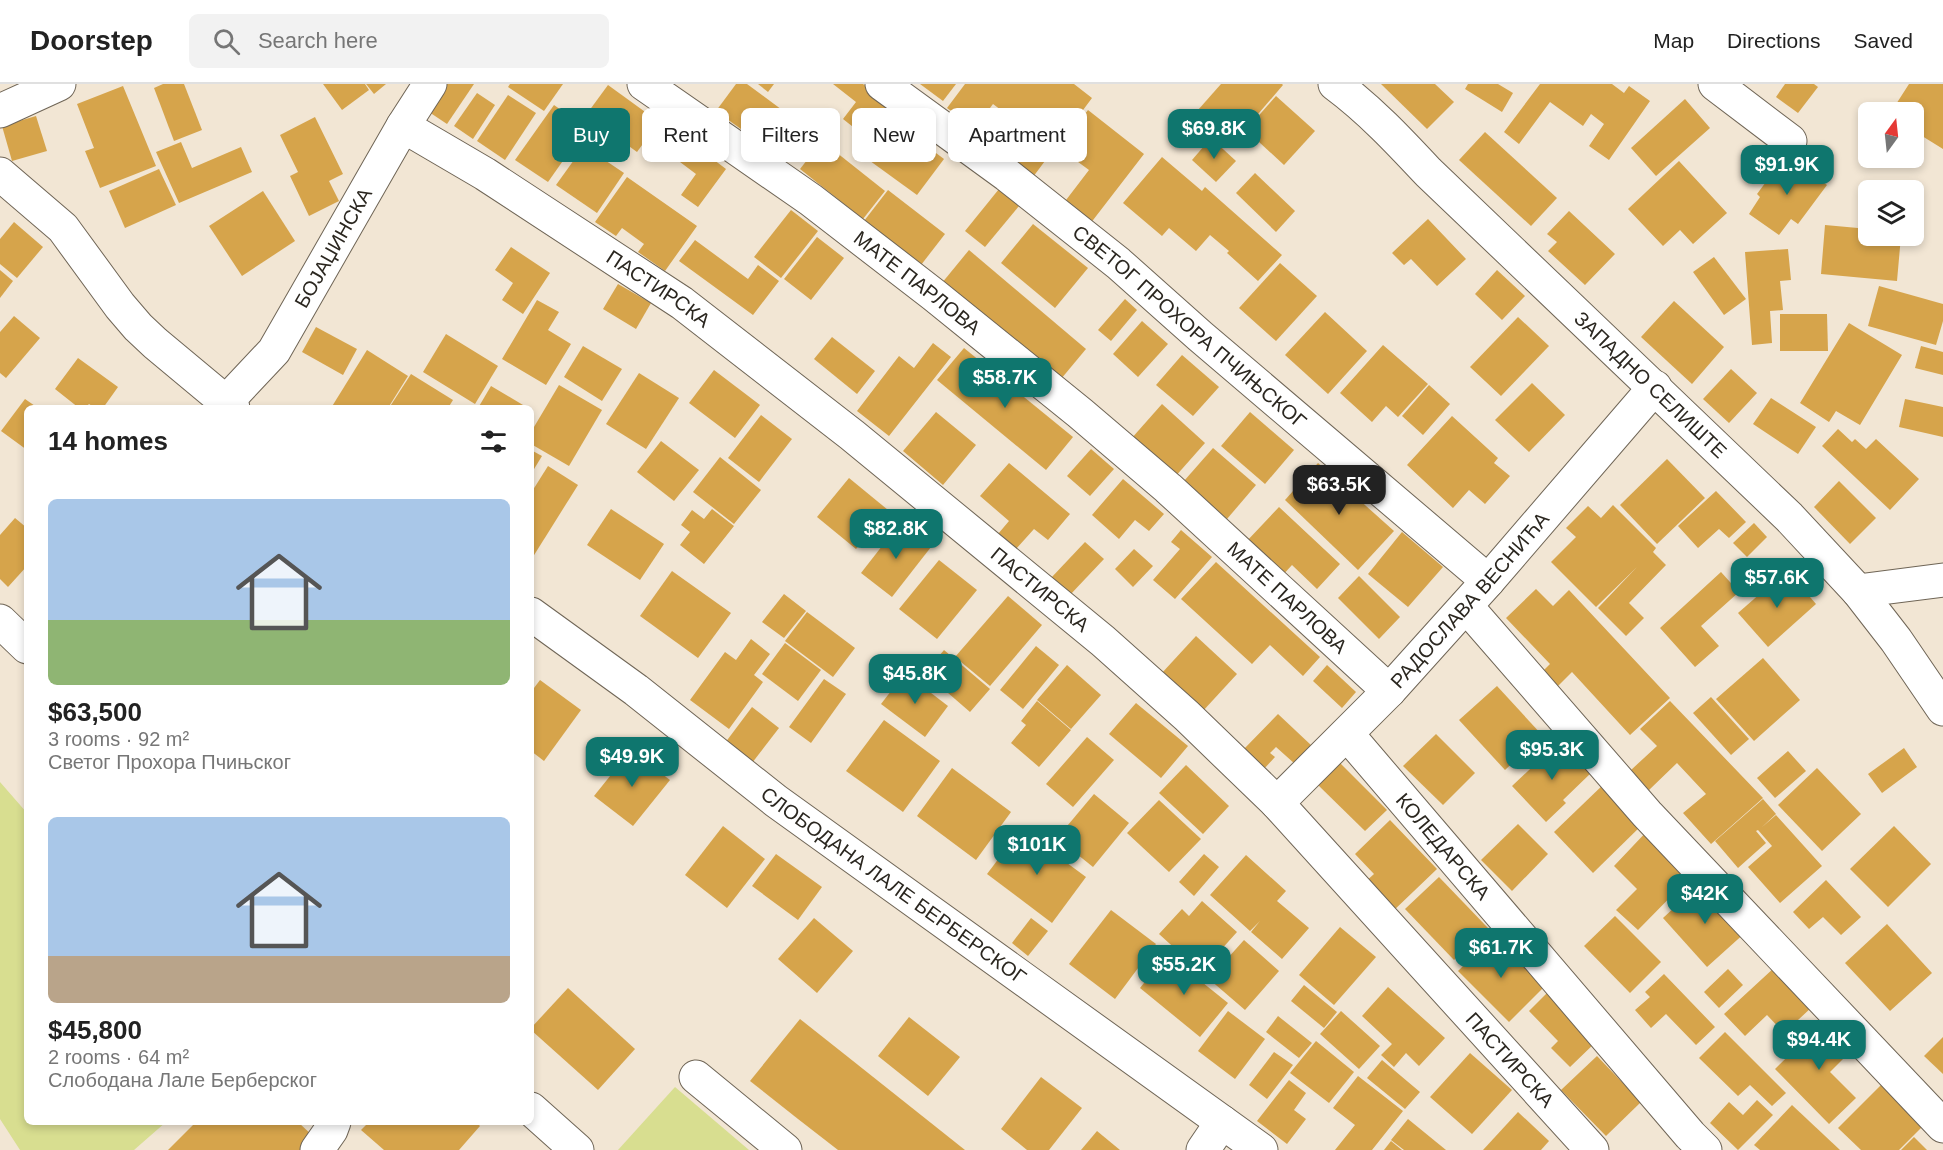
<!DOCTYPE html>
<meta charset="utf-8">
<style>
:root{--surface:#fff;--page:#f2f2f2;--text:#222;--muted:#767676;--line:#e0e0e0;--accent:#0f766e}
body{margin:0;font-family:Helvetica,sans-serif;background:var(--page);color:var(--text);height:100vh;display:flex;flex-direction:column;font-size:22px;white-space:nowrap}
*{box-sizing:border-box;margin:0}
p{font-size:20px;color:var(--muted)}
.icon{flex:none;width:33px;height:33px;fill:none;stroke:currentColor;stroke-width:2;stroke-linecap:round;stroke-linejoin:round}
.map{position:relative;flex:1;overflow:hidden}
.side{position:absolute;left:24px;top:321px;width:510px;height:720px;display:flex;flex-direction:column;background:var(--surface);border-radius:9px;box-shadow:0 3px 9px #0003}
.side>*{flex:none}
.banner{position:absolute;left:552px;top:24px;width:570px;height:54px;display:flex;gap:12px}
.needle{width:39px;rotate:15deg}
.buttons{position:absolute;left:1858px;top:18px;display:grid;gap:12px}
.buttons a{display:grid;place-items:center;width:66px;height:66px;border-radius:9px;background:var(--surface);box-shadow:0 3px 9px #0003;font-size:30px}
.price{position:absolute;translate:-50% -51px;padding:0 14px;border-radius:12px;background:var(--accent);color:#fff;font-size:20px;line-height:39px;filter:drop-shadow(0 2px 3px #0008)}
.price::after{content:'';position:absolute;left:50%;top:36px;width:18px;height:14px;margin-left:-9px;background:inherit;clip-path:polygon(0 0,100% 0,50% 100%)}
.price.selected{background:#222;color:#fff}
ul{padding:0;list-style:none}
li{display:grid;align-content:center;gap:12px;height:318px;padding:0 24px}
li span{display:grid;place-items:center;height:186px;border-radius:9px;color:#555}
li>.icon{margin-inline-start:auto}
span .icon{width:108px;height:108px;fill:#fffc;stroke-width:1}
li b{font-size:26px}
h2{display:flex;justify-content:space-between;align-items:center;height:72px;padding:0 24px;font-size:26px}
.chip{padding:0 21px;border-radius:9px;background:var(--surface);box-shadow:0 3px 9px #0003;font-size:21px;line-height:54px}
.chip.selected{background:var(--accent);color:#fff}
header{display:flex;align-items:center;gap:36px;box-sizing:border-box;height:84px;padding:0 30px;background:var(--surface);border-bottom:2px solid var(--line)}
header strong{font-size:28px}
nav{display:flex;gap:33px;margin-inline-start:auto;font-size:21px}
.search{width:420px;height:54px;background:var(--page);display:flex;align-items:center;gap:15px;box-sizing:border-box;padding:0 21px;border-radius:9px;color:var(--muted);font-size:22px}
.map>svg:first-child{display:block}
</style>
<header>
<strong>Doorstep</strong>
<div class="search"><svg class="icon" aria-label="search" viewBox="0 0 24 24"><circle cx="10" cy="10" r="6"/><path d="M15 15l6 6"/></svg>Search here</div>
<nav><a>Map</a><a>Directions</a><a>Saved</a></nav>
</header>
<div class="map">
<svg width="1943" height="1066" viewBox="0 0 1943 1066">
<rect width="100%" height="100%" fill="#f2e6d4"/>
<g fill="#d8de90">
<path d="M0,698L27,729V1038H166L134,1066H20L0,1035Z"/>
<path d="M675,1003L749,1066H618Z"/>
</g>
<g fill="#d6a44b">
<path d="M163,0H184L202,46L174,57L154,4Z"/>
<path d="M323,0H365L369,6L342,26Z"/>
<path d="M366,0H386L374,10Z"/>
<path d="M444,0H474L447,40L426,26Z"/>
<path d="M510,0H563L544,27L508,3Z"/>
<path d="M736,0H747L797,37L774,69L716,27Z"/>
<path d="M758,0H774L768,8Z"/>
<path d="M833,0H863L891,21L867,54L843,35L856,18Z"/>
<path d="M920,0H956L943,17Z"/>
<path d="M965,0H1074L1092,14L1033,93L1004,72L1025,44L993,20L975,44L947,24Z"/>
<path d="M1221,0H1282L1283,1L1235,57L1198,26Z"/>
<path d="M1381,0H1435L1454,18L1427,45Z"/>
<path d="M1468,0H1498L1513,9L1502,28L1465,5Z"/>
<path d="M1540,0H1612L1624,9L1629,2L1650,17L1609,76L1589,62L1604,40L1591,30L1583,42L1550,18L1519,60L1504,48Z"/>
<path d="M1785,0H1814L1818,3L1798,29L1776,13Z"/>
<path d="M1909,0H1943V65L1914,47V28H1891Z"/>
<path d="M608,1L659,38L637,68L586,31Z"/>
<path d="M123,2L156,82L100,104L85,67L94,64L77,20Z"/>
<path d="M477,9L495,21L473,55L454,42Z"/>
<path d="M508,11L536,29L505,76L477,57Z"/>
<path d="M1276,12L1315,47L1284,81L1246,46Z"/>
<path d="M1685,15L1710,44L1656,92L1631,64Z"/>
<path d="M554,21L586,44L548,98L515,76Z"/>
<path d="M1088,26L1144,70L1090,140L1063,120L1089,86L1059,64Z"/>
<path d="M36,32L47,67L12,77L2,42Z"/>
<path d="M315,33L343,90L329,97L339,117L309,132L290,92L298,88L280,51Z"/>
<path d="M893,37L944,75L917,111L866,74Z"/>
<path d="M1485,48L1557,114L1531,142L1459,76Z"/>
<path d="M1211,54L1236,77L1216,98L1192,76Z"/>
<path d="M822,57L885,107L863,135L800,85Z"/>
<path d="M181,58L192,84L241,63L252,88L179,119L156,68Z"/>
<path d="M693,60L726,85L698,123L681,111L696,90L680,78Z"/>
<path d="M584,62L624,89L597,129L556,101Z"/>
<path d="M1786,71L1827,101L1798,140L1791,135L1779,151L1749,130L1760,113L1757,110Z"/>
<path d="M1162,73L1202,107L1205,103L1282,171L1258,197L1227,169L1229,167L1210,151L1196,167L1169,144L1162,152L1123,119Z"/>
<path d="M1679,77L1727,129L1693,160L1680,146L1663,162L1628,125Z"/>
<path d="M159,85L176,121L125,144L109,107Z"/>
<path d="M1255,89L1295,127L1276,148L1236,109Z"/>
<path d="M627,93L697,142L665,187L638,168L644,160L622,144L616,152L595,138Z"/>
<path d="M999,105L1019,122L985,163L965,147Z"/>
<path d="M888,106L945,150L921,181L864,137Z"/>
<path d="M263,107L295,157L242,192L209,142Z"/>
<path d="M791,126L818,147L781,194L754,173Z"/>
<path d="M1569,127L1615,170L1585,201L1548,167L1557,158L1547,150Z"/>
<path d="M1428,135L1466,175L1437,202L1411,175L1404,181L1392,169Z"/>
<path d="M14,138L43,163L17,194L0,180V155Z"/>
<path d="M1033,140L1088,184L1055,224L1001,179Z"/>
<path d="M1825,141L1869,145V152H1901L1897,197L1821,190Z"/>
<path d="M817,153L844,174L811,216L784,195Z"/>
<path d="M695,156L748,195L758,181L779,197L753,231L679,177Z"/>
<path d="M511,163L550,189L523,230L502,216L513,199L495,186Z"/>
<path d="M1788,165L1791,196L1780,197L1783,226L1770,227L1772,259L1752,261L1745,168Z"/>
<path d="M969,166L1086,265L1056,301L937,205Z"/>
<path d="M1714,173L1746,215L1724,231L1693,188Z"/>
<path d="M1280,179L1317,212L1276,257L1239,224Z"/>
<path d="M0,186L13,197L0,214Z"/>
<path d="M1497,186L1525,212L1502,236L1475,210Z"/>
<path d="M618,200L651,219L636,245L603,225Z"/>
<path d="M1879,202L1943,220V237L1936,261L1868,242Z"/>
<path d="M1125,215L1137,226L1111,257L1098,246Z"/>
<path d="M537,216L559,228L548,246L571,260L546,301L502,275Z"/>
<path d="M1674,217L1724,263L1692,300L1641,253Z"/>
<path d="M1325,228L1367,267L1328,310L1285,271Z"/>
<path d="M1780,230H1827L1828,267H1780Z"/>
<path d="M14,232L40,254L6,294L0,289V248Z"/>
<path d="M1518,233L1549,262L1501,312L1470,283Z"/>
<path d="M1142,237L1168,260L1138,293L1113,270Z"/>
<path d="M1849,239L1902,271L1860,341L1836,327L1829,338L1800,319Z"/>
<path d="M316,243L357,265L343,291L302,268Z"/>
<path d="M446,250L498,282L475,320L423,288Z"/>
<path d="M832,253L875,287L857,310L814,275Z"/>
<path d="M933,259L951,273L889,352L857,327L899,272L914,284Z"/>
<path d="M1383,261L1428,300L1398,333L1386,322L1372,338L1340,309Z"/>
<path d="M583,262L622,285L602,317L564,293Z"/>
<path d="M1921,262L1943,268V291L1915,284Z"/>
<path d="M964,264L1073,353L1046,386L937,296Z"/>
<path d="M367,266L408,292L388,324H331Z"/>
<path d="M1182,271L1219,303L1193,332L1156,301Z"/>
<path d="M78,274L118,303L103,324H95L89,320L85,324H79L55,305Z"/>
<path d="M1731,285L1757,309L1729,339L1703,315Z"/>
<path d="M714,286L760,321L735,354L689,319Z"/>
<path d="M639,289L679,314L646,365L606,340Z"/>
<path d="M411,290L453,316L448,324H389Z"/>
<path d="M1532,299L1565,331L1529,368L1495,336Z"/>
<path d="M559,301L602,326L569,382L531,360V348Z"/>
<path d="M1429,301L1450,320L1423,351L1402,332Z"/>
<path d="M491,302L528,324H478Z"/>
<path d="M1771,314L1816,343L1798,370L1753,340Z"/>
<path d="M25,315L38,324H27V366L1,347Z"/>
<path d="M1905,315L1943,323V353L1899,343Z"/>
<path d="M1162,320L1205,359L1174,394L1131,355Z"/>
<path d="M936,328L976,361L943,401L903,367Z"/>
<path d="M1250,328L1294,366L1265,400L1221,362Z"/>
<path d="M761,331L792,355L759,398L728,374Z"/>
<path d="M1452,332L1498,374L1494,379L1510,392L1485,420L1469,406L1453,424L1407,381Z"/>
<path d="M1838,345L1852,358L1855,355L1866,365L1876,355L1919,395L1890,426L1822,362Z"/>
<path d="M661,357L699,386L674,417L637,388Z"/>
<path d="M1213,364L1256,401L1227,435L1184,397Z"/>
<path d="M1091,365L1114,385L1090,412L1067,392Z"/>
<path d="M531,366L542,372L531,390Z"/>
<path d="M720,373L761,406L734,440L693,408Z"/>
<path d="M1667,375L1705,414L1657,460L1620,421Z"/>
<path d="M1009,379L1070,430L1048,456L1034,445L1016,465L998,450L1009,437L980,412Z"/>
<path d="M1318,379L1394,447L1358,486L1285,416Z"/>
<path d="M548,382L578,401L531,476V409Z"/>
<path d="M849,394L888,426L856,465L817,433Z"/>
<path d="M1123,395L1164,430L1149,447L1135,436L1119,455L1092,431Z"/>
<path d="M1839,397L1876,434L1850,460L1814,423Z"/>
<path d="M1716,407L1746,438L1729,454L1719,445L1698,464L1678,442Z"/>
<path d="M1613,421L1656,464L1653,468L1666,481L1629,519L1644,534L1626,552L1598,524L1637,483L1596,523L1551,478L1576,453L1566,444L1588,422L1601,434Z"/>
<path d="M1279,423L1340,480L1317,505L1292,481L1281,493L1245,459Z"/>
<path d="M611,425L664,460L640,496L587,461Z"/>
<path d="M712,425L734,442L704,480L680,461L690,448L681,441L692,426L704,435Z"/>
<path d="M15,434L27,444V482L8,503L0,495V451Z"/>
<path d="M900,439L931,463L892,513L861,489Z"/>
<path d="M1754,439L1767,453L1747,473L1733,459Z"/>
<path d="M1181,446L1212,473L1175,515L1153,496L1180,465L1171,458Z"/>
<path d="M1402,448L1443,483L1408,523L1368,490Z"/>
<path d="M1085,458L1104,475L1069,512L1051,494Z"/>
<path d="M1134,465L1153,482L1133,503L1115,485Z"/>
<path d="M939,476L977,506L937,555L899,525Z"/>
<path d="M1216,478L1320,573L1303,592L1270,561L1252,580L1181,515Z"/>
<path d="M1787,486L1816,520L1768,563L1738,529Z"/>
<path d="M672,487L731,529L698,574L640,532Z"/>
<path d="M1721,488L1739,508L1701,542L1719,562L1695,583L1660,544Z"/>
<path d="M1359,492L1400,533L1379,555L1338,514Z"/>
<path d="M1536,505L1553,522L1569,506L1670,614L1630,651L1572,588L1556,604L1542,588L1550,580L1506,534Z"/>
<path d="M784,510L806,527L784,554L762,538Z"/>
<path d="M1008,512L1042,541L990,602L955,573Z"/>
<path d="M807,528L855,564L833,593L785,557Z"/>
<path d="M1196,552L1237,590L1202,628L1161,590Z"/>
<path d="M751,555L770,570L754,591L763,598L729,645L690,616L725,568L736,576Z"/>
<path d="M785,559L821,586L798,617L762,590Z"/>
<path d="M1036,562L1059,581L1023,625L1000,606Z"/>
<path d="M944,566L990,605L970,628L925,589Z"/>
<path d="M1763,574L1800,616L1754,657L1716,615Z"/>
<path d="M1067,581L1101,611L1071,645L1037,616Z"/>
<path d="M1327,581L1356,608L1342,624L1313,597Z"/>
<path d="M905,589L948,622L925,653L881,620Z"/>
<path d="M824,595L846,610L811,659L789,643Z"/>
<path d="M540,596L581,626L544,677L531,667V608Z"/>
<path d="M1497,602L1542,651L1505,686L1459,636Z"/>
<path d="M1711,613L1749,655L1731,671L1693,629Z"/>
<path d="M1037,617L1071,646L1039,683L1011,659L1026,641L1021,637Z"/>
<path d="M1670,617L1763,714L1711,760L1683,729L1706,710L1677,679L1649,706L1631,686L1657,662L1640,645Z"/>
<path d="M1136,619L1188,662L1161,694L1109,650Z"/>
<path d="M752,623L779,644L752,679L725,659Z"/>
<path d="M1278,630L1312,662L1295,680L1276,663L1270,669L1275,673L1263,686L1243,666Z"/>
<path d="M884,636L940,677L903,728L846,687Z"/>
<path d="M1436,650L1475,689L1443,721L1403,682Z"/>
<path d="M1087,653L1114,676L1073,723L1046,700Z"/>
<path d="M1561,656L1592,688L1563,716L1566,719L1546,738L1512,702Z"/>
<path d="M1904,664L1917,683L1882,709L1868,690Z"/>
<path d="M631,666L670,696L633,742L594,712Z"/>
<path d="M1788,667L1806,687L1775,714L1757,694Z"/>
<path d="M1339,678L1387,726L1365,747L1317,700Z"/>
<path d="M1186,681L1229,722L1203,750L1159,709Z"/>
<path d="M952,684L1011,728L976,776L917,732Z"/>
<path d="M1817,684L1861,730L1822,767L1778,721Z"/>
<path d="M1607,697L1646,737L1593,789L1554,748Z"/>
<path d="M1094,710L1129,739L1093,783L1057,754Z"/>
<path d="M1763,715L1776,730L1761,744L1776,731L1822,782L1780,819L1748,783L1772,762L1758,746L1756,747L1766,759L1738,784L1715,757Z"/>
<path d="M1159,716L1201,755L1169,788L1127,749Z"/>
<path d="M1390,736L1437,785L1391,829L1363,800L1374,790L1355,770Z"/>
<path d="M1518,740L1548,770L1512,807L1481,776Z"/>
<path d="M723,742L765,775L727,824L685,791Z"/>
<path d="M1894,742L1931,780L1888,823L1850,785Z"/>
<path d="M1650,744L1695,788L1638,846L1616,826L1637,805L1614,782Z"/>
<path d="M1021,745L1086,793L1052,839L987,790Z"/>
<path d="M776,770L822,803L798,836L752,802Z"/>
<path d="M1204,770L1219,783L1194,812L1179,798Z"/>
<path d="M1246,771L1286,807L1277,817L1309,844L1282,875L1251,848L1260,837L1250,847L1210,811Z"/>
<path d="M1439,793L1488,844L1454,876L1405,825Z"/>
<path d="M1826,796L1861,833L1841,851L1823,833L1809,845L1793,828Z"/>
<path d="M1702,798L1747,847L1707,883L1663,834Z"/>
<path d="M1202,817L1237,848L1201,888L1159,850L1182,825L1189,832Z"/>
<path d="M1111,826L1156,860L1115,915L1069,880Z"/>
<path d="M1615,832L1661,878L1630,909L1584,862Z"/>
<path d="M814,834L853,867L817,909L778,875Z"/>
<path d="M1031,834L1048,847L1028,872L1012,859Z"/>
<path d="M1887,840L1932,889L1890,927L1845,879Z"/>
<path d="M1340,843L1376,873L1334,921L1299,891Z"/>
<path d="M1493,853L1544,903L1509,938L1458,887Z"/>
<path d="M1244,856L1279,887L1245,926L1209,895Z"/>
<path d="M1167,870L1228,919L1200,953L1140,904Z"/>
<path d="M1775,883L1812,923L1784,949L1767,931L1745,952L1724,930Z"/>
<path d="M1728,885L1743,901L1719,924L1704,908Z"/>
<path d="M1664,890L1715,943L1696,961L1666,930L1651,944L1635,926L1650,913L1645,908Z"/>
<path d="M1304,901L1337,928L1324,944L1291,917Z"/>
<path d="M1388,903L1445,954L1419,982L1406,969L1394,983L1381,971L1392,960L1362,932Z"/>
<path d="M568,904L635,965L598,1006L531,946V944Z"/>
<path d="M1549,907L1598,956L1570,983L1551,964L1558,957L1529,927Z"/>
<path d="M1228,927L1265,955L1235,995L1198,967Z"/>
<path d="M1341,927L1380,962L1359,985L1320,950Z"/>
<path d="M1278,932L1312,959L1299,974L1266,948Z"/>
<path d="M909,933L960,973L928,1012L878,972Z"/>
<path d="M800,935L848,973L965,1066H838L798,1035L750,997Z"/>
<path d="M1826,935L1854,964L1830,988L1856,1014L1829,1040L1775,985Z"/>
<path d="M1725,948L1786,1009L1772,1022L1750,1001L1738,1012L1699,974Z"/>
<path d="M1943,953V990L1924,972Z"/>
<path d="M1316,957L1354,988L1329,1019L1290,989Z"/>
<path d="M1274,968L1293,981L1267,1015L1249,1001Z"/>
<path d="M1470,969L1512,1006L1472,1050L1430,1013Z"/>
<path d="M1597,972L1641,1018L1606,1052L1561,1006Z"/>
<path d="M1382,976L1420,1008L1405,1025L1367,994Z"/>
<path d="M1358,992L1403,1027L1372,1066H1335L1355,1041L1333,1024Z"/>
<path d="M1041,993L1082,1024L1049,1066H1027L1001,1045Z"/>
<path d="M1289,996L1306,1009L1294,1026L1306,1035L1287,1060L1257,1037Z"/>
<path d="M1885,997L1927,1038L1899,1066H1861L1838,1044Z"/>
<path d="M1757,1016L1773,1031L1738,1066L1710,1039L1729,1018L1743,1031Z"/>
<path d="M1792,1021L1840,1066H1760L1754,1061Z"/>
<path d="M1518,1028L1549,1057L1541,1066H1483Z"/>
<path d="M1408,1035L1446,1066H1404L1391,1056Z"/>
<path d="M196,1038H298L314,1053L301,1066H168Z"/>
<path d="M369,1038H476L480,1042L459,1066H384L361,1046Z"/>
<path d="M1097,1047L1120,1066H1081Z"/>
<path d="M1914,1053L1927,1066H1901Z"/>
<path d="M1391,1057L1402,1066H1384Z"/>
</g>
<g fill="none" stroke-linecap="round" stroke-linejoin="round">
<g stroke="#6f6556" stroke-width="35">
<g id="minor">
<path id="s1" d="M644,0L811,116L934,211L1080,329L1168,404L1389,607"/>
<path id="s2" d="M882,0L1007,91L1118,179L1200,252L1488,497"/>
<path id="s3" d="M1335,0C1370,26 1399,57 1428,88L1789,433L1858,507L1896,556L1943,625"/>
<path d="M1715,0L1790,57"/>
<path d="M0,27L59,0"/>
<path id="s4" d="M403,42L485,90L682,219L852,351L1103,557L1187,632L1277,719L1592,1066"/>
<path d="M0,90L63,144L120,222L138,243L155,259L233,324"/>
<path id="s5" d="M226,318L274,267L403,42L430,0"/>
<path d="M1858,507L1943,496"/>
<path d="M1466,522L1647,730L1943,1042"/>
<path id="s6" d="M531,530L636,606L776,717L1261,1066"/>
<path d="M0,537L27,563"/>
<path id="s7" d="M1347,650L1690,1051L1705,1066"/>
<path id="s8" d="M1277,719L1389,607L1488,497L1655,303"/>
<path d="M696,993L785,1066"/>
<path d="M531,1025L577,1066"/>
<path d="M317,1066L331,1046L334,1038"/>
<path d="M1203,1066L1222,1038"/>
</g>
</g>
<use href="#minor" stroke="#fff" stroke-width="33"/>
</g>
<g text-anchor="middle" stroke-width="4.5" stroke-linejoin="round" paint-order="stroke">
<g font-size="20" fill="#2b2720" stroke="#fff4e2">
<text dy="7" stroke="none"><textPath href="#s5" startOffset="189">БОЈАЏИНСКА</textPath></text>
<text dy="7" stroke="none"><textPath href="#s1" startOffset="338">МАТЕ ПАРЛОВА</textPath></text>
<text dy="7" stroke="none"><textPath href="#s4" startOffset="303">ПАСТИРСКА</textPath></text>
<text dy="7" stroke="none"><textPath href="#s2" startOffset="392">СВЕТОГ ПРОХОРА ПЧИЊСКОГ</textPath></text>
<text dy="7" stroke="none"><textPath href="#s3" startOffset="436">ЗАПАДНО СЕЛИШТЕ</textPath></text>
<text dy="7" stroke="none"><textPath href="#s4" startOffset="789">ПАСТИРСКА</textPath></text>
<text dy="7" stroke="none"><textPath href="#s1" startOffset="824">МАТЕ ПАРЛОВА</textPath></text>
<text dy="7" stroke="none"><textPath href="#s8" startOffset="280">РАДОСЛАВА ВЕСНИЋА</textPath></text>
<text dy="7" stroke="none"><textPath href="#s7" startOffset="148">КОЛЕДАРСКА</textPath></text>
<text dy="7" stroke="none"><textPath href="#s6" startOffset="453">СЛОБОДАНА ЛАЛЕ БЕРБЕРСКОГ</textPath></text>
<text dy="7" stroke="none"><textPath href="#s4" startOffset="1455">ПАСТИРСКА</textPath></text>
</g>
</g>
</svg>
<div class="buttons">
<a><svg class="needle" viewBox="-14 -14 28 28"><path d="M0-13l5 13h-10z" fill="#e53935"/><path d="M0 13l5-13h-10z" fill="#767676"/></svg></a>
<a><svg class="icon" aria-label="layers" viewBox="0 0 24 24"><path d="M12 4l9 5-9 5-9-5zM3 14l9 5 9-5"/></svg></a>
</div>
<b class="price" style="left:1214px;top:76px">$69.8K</b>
<b class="price" style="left:1787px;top:112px">$91.9K</b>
<b class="price" style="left:1005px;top:325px">$58.7K</b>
<b class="price selected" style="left:1339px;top:432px">$63.5K</b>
<b class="price" style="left:896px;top:476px">$82.8K</b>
<b class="price" style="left:1777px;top:525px">$57.6K</b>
<b class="price" style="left:915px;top:621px">$45.8K</b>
<b class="price" style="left:1552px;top:697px">$95.3K</b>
<b class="price" style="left:632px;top:704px">$49.9K</b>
<b class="price" style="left:1037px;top:792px">$101K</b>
<b class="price" style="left:1705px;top:841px">$42K</b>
<b class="price" style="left:1501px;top:895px">$61.7K</b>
<b class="price" style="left:1184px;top:912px">$55.2K</b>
<b class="price" style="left:1819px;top:987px">$94.4K</b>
<div class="banner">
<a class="chip selected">Buy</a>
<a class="chip">Rent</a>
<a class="chip">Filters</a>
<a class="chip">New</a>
<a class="chip">Apartment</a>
</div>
<section class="side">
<h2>14 homes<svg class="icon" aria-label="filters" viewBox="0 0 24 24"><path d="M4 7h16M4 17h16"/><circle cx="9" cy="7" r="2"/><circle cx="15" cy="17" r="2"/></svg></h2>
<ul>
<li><span style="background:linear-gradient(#a9c7e8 65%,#8fb573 0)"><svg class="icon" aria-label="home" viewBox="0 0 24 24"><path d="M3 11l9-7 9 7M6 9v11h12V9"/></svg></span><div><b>$63,500</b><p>3 rooms · 92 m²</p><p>Светог Прохора Пчињског</p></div></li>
<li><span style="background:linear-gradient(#a9c7e8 75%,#b9a48a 0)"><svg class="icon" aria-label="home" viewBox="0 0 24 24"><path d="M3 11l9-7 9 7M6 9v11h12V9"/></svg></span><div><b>$45,800</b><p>2 rooms · 64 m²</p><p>Слободана Лале Берберског</p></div></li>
</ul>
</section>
</div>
